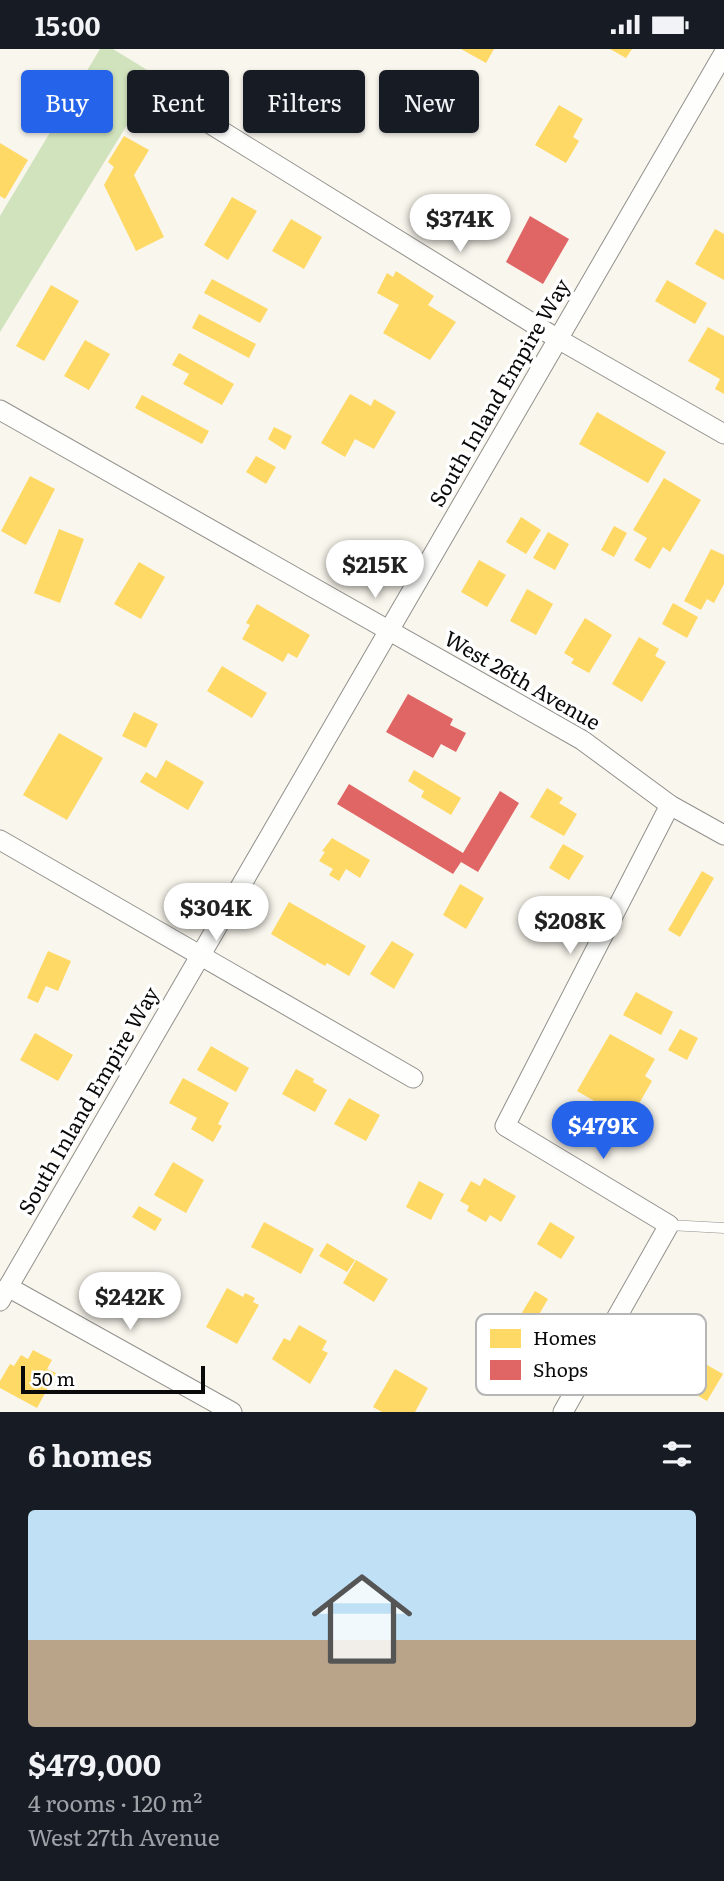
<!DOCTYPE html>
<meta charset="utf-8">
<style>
:root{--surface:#171b24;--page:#20242c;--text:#f1f3f6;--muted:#9ea1a6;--line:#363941;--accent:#2563eb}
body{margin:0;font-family:Literata,serif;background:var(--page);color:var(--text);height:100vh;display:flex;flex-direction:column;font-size:26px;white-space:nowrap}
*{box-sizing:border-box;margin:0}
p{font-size:23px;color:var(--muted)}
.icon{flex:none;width:38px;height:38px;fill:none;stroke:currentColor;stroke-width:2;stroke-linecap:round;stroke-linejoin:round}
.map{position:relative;height:1363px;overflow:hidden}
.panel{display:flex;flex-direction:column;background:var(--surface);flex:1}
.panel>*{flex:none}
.guide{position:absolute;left:21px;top:21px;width:682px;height:63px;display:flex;gap:14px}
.scale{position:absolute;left:21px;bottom:18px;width:184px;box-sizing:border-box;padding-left:7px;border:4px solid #0a0a0a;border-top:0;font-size:19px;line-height:24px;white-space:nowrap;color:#0a0a0a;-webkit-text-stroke:5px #fff;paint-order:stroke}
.price{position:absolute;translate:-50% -60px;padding:0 16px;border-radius:24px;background:#fff;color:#222;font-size:23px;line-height:46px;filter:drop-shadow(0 2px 4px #0008)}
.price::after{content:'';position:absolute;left:50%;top:42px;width:21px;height:16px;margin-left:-10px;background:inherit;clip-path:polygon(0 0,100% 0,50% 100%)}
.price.selected{background:var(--accent);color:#fff}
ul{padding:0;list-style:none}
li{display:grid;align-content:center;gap:14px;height:371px;padding:0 28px}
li+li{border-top:2px solid var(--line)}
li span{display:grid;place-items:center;height:217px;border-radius:7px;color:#555}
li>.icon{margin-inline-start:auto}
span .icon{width:126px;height:126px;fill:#fffc;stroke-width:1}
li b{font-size:30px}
h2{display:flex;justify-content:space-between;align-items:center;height:84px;padding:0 28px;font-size:30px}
.tag{padding:0 24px;border-radius:7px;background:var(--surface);box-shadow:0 2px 5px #0004;font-size:24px;line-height:63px}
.tag.selected{background:var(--accent);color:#fff}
.status{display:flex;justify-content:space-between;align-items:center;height:49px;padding:0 35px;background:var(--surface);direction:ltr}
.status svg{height:19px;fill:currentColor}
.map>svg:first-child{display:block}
</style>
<div class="status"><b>15:00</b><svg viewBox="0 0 49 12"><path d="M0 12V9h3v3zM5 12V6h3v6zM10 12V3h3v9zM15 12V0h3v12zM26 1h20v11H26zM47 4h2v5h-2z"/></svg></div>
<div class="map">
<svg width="724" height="1363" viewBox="0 0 724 1363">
<rect width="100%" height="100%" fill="#f9f6ed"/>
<path fill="#d1e3bd" d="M100,0H113L157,27L0,283V167Z"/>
<g fill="#ffd966">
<path d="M461,0H494L486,14Z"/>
<path d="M610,0H632L626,9Z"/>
<path d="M559,56L583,70L573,88L579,92L566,114L535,96Z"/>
<path d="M124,87L149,101L134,126L164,188L136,202L104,136L114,118L108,113Z"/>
<path d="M0,94L28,111L5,150L0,147Z"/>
<path d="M232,148L257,162L228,211L204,196Z"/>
<path d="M291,170L322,188L304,220L272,202Z"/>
<path d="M715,180L724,185V231L695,215Z"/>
<path d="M396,222L434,247L428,256L456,273L430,311L383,284L399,256L377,244L387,224L393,228Z"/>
<path d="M212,230L268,260L260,274L204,244Z"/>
<path d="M667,231L707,254L695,275L655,252Z"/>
<path d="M51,236L79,252L44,312L16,297Z"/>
<path d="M199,265L256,295L249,309L192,279Z"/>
<path d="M708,278L724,287V345L715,340L720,330L688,312Z"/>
<path d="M85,291L110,305L89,341L64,327Z"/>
<path d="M179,304L234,335L222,356L183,335L189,325L172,316Z"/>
<path d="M350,345L371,357L374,350L396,363L374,400L355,390L345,408L321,394Z"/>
<path d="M142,346L209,382L202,395L135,359Z"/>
<path d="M597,363L666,403L648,434L579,395Z"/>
<path d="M274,378L292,387L285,401L268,390Z"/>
<path d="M256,407L276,418L266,435L246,423Z"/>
<path d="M30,427L55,440L26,496L1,482Z"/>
<path d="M664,429L701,451L670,503L663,498L650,520L634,511L647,489L633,481Z"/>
<path d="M521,468L541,481L526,505L506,493Z"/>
<path d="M614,477L627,484L614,508L601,501Z"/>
<path d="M59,480L84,490L60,554L34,544Z"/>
<path d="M548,483L569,495L555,521L533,509Z"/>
<path d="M711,500L724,506V535L714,554L707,550L701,561L684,552Z"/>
<path d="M479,511L506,526L487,558L461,543Z"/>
<path d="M139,513L165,528L141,570L114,555Z"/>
<path d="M527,540L553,555L536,586L510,572Z"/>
<path d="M673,554L698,568L687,589L662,575Z"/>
<path d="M257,555L310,586L297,609L288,604L283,613L242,590L250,576L246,574Z"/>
<path d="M585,569L612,586L589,624L571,614L574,610L564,604Z"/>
<path d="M639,588L659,600L655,607L666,613L642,653L612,635Z"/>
<path d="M222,617L267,644L252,669L207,642Z"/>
<path d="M134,663L158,675L146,699L122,687Z"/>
<path d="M59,684L103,709L67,771L23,746Z"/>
<path d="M166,711L204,733L188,761L140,733L146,723L156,729Z"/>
<path d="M414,721L461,749L451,766L421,748L424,742L408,732Z"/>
<path d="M547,739L563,749L559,754L577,765L564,787L530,768Z"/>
<path d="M332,789L370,811L360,829L346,820L339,832L329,826L333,820L319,812L325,803L322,802Z"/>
<path d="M563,795L584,807L569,831L549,819Z"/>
<path d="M702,822L714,829L680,888L668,881Z"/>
<path d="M460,835L484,849L466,880L443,866Z"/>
<path d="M289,853L366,897L349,927L327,914L325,917L271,885Z"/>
<path d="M392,892L414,905L394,940L370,925Z"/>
<path d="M48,902L71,912L58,942L46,937L38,954L27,949Z"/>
<path d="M636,943L673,963L661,986L623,966Z"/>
<path d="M680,980L698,989L687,1011L668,1001Z"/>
<path d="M35,984L73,1006L58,1032L20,1011Z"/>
<path d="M610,985L655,1010L645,1027L652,1032L629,1072L577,1042Z"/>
<path d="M211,997L249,1019L236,1043L197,1021Z"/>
<path d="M296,1020L314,1030L313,1033L327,1041L315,1063L282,1045Z"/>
<path d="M183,1029L229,1054L218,1075L222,1077L213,1093L191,1080L197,1069L169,1054Z"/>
<path d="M349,1049L380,1066L366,1092L334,1075Z"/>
<path d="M173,1113L204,1131L186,1164L154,1146Z"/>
<path d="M484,1129L516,1147L501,1173L490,1166L486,1173L467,1162L469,1157L460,1152L471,1132L480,1137Z"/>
<path d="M419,1132L444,1145L431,1171L406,1158Z"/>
<path d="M139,1157L162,1170L155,1182L132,1168Z"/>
<path d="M264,1173L314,1200L301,1225L251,1198Z"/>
<path d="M550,1173L575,1188L561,1210L537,1195Z"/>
<path d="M327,1194L355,1211L347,1223L319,1207Z"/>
<path d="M356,1211L388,1230L374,1253L343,1234Z"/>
<path d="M227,1239L243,1248L245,1244L255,1249L253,1253L259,1256L237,1295L206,1278Z"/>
<path d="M535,1242L548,1250L533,1276L520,1267Z"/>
<path d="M299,1276L327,1292L322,1301L328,1304L310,1335L272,1310L284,1289L290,1292Z"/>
<path d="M33,1301L52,1311L47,1320L56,1324L37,1359L0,1339V1332L10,1315L14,1317L21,1306L28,1310Z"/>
<path d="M691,1307L723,1325L707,1352L676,1334Z"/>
<path d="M395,1320L428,1339L415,1363H382L373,1358Z"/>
</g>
<g fill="#e06666">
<path d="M530,167L569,190L543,235L506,213Z"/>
<path d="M408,645L453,670L450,676L466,684L456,703L441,695L433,709L386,683Z"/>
<path d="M349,735L463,804L500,742L519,754L478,823L461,813L453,825L337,755Z"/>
</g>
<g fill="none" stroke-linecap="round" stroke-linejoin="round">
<g stroke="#92908c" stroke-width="11">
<path id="service" d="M669,1176L724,1179"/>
</g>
<g stroke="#92908c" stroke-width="21">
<g id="minor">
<path d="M178,55L558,290L724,385"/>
<path d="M0,361L582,691L670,756L724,786"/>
<path d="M0,791L413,1029"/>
<path d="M8,1238L232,1363"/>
<path d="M0,1252L724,4"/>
<path d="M563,1363L669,1176L505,1077L670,756"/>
</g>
</g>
<use href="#service" stroke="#fefefc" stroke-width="10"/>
<use href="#minor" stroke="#fefefc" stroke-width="19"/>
</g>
<g text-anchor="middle" stroke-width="7" stroke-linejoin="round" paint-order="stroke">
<g font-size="21" fill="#0a0a0a" stroke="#fff">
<text transform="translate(500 344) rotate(-60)" y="7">South Inland Empire Way</text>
<text transform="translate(522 632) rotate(30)" y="7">West 26th Avenue</text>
<text transform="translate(89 1052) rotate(-60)" y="7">South Inland Empire Way</text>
</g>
</g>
<rect x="476" y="1265" width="230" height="81" rx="10" fill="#fff" stroke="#b6b6b6" stroke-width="2"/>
<rect x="490" y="1280" width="31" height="19" fill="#ffd966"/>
<rect x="490" y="1311" width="31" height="20" fill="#e06666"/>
<g font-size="19" fill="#0a0a0a">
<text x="533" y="1296">Homes</text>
<text x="533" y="1328">Shops</text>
</g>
</svg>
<div class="scale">50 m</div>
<b class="price" style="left:460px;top:205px">$374K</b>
<b class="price" style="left:375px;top:551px">$215K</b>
<b class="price" style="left:216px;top:894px">$304K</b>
<b class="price" style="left:570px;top:907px">$208K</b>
<b class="price selected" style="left:603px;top:1112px">$479K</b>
<b class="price" style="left:130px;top:1283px">$242K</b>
<div class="guide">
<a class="tag selected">Buy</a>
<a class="tag">Rent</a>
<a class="tag">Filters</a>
<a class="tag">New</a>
</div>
</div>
<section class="panel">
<h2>6 homes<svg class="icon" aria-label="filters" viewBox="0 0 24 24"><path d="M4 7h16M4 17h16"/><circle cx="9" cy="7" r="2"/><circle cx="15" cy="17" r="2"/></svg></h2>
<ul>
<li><span style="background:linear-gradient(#bfe0f5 60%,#b9a48a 0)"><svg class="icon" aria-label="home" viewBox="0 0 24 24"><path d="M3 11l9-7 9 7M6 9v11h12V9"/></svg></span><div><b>$479,000</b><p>4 rooms · 120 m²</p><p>West 27th Avenue</p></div></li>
</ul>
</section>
